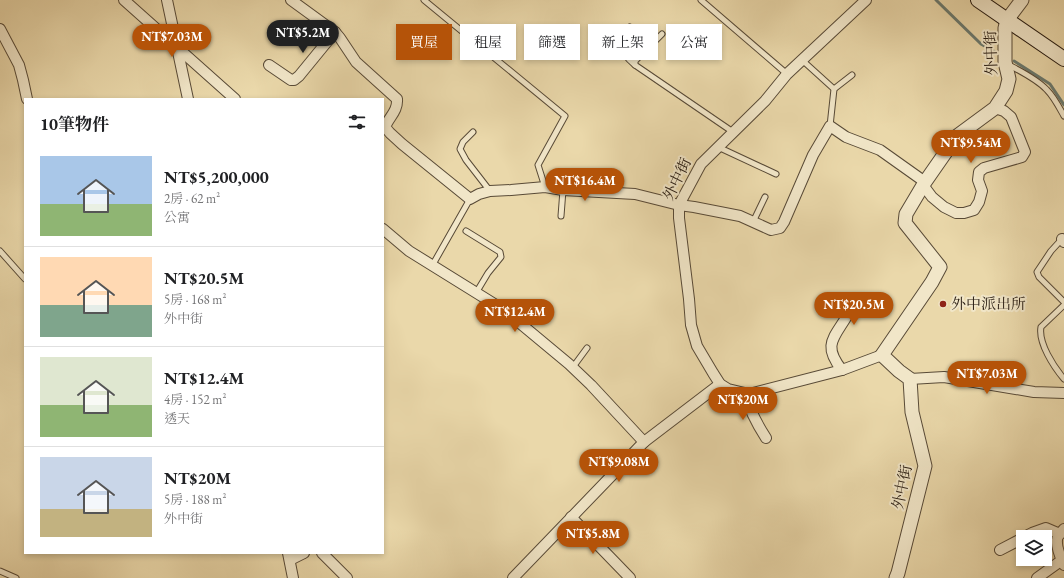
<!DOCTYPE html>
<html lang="zh-TW">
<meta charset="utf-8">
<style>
:root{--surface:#fff;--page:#f2f2f2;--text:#202124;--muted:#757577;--line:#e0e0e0;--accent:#b45309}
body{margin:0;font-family:"EB Garamond","Noto Serif TC",serif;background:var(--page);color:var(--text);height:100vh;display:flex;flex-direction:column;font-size:15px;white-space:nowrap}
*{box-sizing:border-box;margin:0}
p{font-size:13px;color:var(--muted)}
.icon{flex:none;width:22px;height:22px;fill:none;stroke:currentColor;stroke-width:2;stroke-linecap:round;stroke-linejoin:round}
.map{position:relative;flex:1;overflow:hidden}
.details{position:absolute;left:24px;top:98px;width:360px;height:456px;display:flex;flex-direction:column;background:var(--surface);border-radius:0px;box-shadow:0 2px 6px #0003}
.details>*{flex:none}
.top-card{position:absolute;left:396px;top:24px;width:380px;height:36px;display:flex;gap:8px}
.controls{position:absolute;left:1016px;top:530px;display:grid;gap:8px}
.controls a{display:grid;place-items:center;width:36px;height:36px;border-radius:0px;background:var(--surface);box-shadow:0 2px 6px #0003;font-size:20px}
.price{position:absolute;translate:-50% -34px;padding:0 9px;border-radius:14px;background:var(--accent);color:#fff;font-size:13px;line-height:26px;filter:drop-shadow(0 1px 2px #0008)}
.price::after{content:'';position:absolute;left:50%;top:24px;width:12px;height:9px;margin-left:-6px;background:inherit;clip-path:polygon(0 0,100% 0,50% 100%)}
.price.active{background:#222;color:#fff}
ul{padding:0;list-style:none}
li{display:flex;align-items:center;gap:12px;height:100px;padding:0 16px}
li+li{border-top:1px solid var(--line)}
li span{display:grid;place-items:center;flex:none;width:112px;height:80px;border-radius:0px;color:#555}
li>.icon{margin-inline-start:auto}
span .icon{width:48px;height:48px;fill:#fffc;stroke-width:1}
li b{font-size:17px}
h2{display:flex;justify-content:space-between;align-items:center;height:48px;padding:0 16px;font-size:17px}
.pill{padding:0 14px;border-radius:0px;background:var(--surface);box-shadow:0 2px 6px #0003;font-size:14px;line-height:36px}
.pill.active{background:var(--accent);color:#fff}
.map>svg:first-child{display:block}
</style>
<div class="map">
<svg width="1064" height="578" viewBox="0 0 1064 578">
<rect width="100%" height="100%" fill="#ead8aa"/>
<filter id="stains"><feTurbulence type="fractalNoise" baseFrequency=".005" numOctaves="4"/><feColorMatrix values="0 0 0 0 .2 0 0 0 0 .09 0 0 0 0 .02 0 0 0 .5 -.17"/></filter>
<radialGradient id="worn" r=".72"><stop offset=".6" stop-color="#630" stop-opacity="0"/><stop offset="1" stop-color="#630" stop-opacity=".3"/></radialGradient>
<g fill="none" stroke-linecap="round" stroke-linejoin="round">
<g stroke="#6b7a6f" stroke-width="3">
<path d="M936,0L981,44L997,53"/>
<path d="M1014,61L1050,84L1064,105"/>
</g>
<g stroke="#584a37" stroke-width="7">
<g id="service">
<path d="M424,0L565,116L538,165L545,187"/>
<path d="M701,0L787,74"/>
<path d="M630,27C620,46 617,50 635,65"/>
<path d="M662,34L635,61V65L733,132"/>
<path d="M802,60L834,89L830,126"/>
<path d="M1007,64C1020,71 1037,79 1047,90C1054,97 1059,107 1064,116"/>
<path d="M834,89L852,75"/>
<path d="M473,132L463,142L460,149L466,160L490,191"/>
<path d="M718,147L776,174"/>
<path d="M561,216L563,190"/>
<path d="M753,222L765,197"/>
<path d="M466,231L500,252L501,257L488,273L476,293"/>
<path d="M1062,239L1051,251L1037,272L1039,277L1064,302"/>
<path d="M0,251L25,279"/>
<path d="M432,266L470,199"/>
<path d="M1064,305L1041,327C1038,343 1054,367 1064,379"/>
<path d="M573,367L587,348"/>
<path d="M0,571L16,578"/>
</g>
</g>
<g stroke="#584a37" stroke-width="12">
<g id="minor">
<path d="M124,0L235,99"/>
<path d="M167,0L188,99"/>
<path d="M291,0L335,32L340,38L356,62L397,99C398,111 389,117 385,127L390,133L402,144L470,199L479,194L490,191L511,190L545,187L563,190L635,194L679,205L694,207L740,216L771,230L780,228L784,222L813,155L830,126L846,137L880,150L925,182"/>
<path d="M866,0L787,74L765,101L701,164L679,205V218L689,299L691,325L697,346L713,373L720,384L728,389L749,394L842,370L882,355"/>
<path d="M0,29L19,65L23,80L27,99"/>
<path d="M269,65L291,80H294L299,76L335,32"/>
<path d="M923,185L932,197L944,207L956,213H964L974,210L979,202L982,191L978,180L979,172L984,168L1022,157L1025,152L1011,117L1004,111L995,108"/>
<path d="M383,229L409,251L504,310L569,364L591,385L644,442"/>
<path d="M1062,239L1064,242"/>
<path d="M833,300L845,310L847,316C834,338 822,345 842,370"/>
<path d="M910,379L944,377L1034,392L1064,393"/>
<path d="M745,393C749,409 757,424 766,438"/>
<path d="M571,517L630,578"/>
<path d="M1064,529C1061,532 1057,536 1057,540C1056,548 1061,558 1064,565"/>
<path d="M1024,537L1032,533L1046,528L1060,534"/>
<path d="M1000,550L1023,538"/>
<path d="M288,553L293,578"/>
<path d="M322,553L347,578"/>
<path d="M290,560L304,553"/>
<path d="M513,578L644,442L720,384"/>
<path d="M1037,578L1062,560"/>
</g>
</g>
<g stroke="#584a37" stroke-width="15">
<path id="tertiary" d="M896,578L898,573L925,466L912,412L910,379L899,371L882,355L932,282L940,267L905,223L906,214L925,182L957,136L995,108L1006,91L1009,79L1005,62V28L1007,20L1022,0"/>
</g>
<g stroke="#271b11" stroke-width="16">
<path id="secondary" d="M978,0L1064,59"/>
</g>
<use href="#service" stroke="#f1e6c8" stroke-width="5"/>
<use href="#minor" stroke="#f1e6c8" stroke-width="10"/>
<use href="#tertiary" stroke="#f1e6c8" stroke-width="13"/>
<use href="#secondary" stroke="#f1e6c8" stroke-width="14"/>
</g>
<circle fill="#8f2418" stroke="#f1e6c8" stroke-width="1.5" cx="943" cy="304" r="4"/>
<g text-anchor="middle" stroke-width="4" stroke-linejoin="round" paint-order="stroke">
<g font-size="15" fill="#271b11" stroke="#f1e6c8">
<text transform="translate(991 53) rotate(-92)" y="5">外中街</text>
<text transform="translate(677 179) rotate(-64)" y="5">外中街</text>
<text transform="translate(902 487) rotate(-78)" y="5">外中街</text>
</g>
<g font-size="15" fill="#271b11" stroke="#f1e6c8" text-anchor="start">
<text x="951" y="309">外中派出所</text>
</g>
</g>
<rect width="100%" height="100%" filter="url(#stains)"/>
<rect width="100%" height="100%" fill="url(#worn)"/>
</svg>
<div class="controls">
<a><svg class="icon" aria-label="layers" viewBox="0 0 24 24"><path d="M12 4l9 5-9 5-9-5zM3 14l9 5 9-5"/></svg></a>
</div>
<b class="price active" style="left:303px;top:54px">NT$5.2M</b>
<b class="price" style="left:172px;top:58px">NT$7.03M</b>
<b class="price" style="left:971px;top:164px">NT$9.54M</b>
<b class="price" style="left:585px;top:202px">NT$16.4M</b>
<b class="price" style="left:854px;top:326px">NT$20.5M</b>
<b class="price" style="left:515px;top:333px">NT$12.4M</b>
<b class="price" style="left:987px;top:395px">NT$7.03M</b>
<b class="price" style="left:743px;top:421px">NT$20M</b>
<b class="price" style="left:619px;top:483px">NT$9.08M</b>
<b class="price" style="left:593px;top:555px">NT$5.8M</b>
<div class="top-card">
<a class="pill active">買屋</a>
<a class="pill">租屋</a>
<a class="pill">篩選</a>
<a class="pill">新上架</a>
<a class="pill">公寓</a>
</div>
<section class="details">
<h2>10筆物件<svg class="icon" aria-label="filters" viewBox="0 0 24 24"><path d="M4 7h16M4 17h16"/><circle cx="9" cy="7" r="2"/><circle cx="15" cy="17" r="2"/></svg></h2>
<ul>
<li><span style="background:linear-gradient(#a9c7e8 60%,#8fb573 0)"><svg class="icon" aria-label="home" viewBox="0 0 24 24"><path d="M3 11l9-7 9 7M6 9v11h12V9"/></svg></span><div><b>NT$5,200,000</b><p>2房 · 62 m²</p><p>公寓</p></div></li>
<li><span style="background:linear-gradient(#ffd9b3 60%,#7fa58c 0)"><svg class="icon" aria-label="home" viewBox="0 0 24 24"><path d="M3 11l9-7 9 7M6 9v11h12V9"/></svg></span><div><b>NT$20.5M</b><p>5房 · 168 m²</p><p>外中街</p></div></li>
<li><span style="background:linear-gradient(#dfe7d0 60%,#8fb573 0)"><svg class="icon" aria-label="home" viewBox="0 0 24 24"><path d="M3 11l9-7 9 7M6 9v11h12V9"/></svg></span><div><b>NT$12.4M</b><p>4房 · 152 m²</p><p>透天</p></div></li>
<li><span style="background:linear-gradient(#c9d6e8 65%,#c2b280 0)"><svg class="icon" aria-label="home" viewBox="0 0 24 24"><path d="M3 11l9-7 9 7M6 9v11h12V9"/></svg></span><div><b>NT$20M</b><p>5房 · 188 m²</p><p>外中街</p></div></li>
</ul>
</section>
</div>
